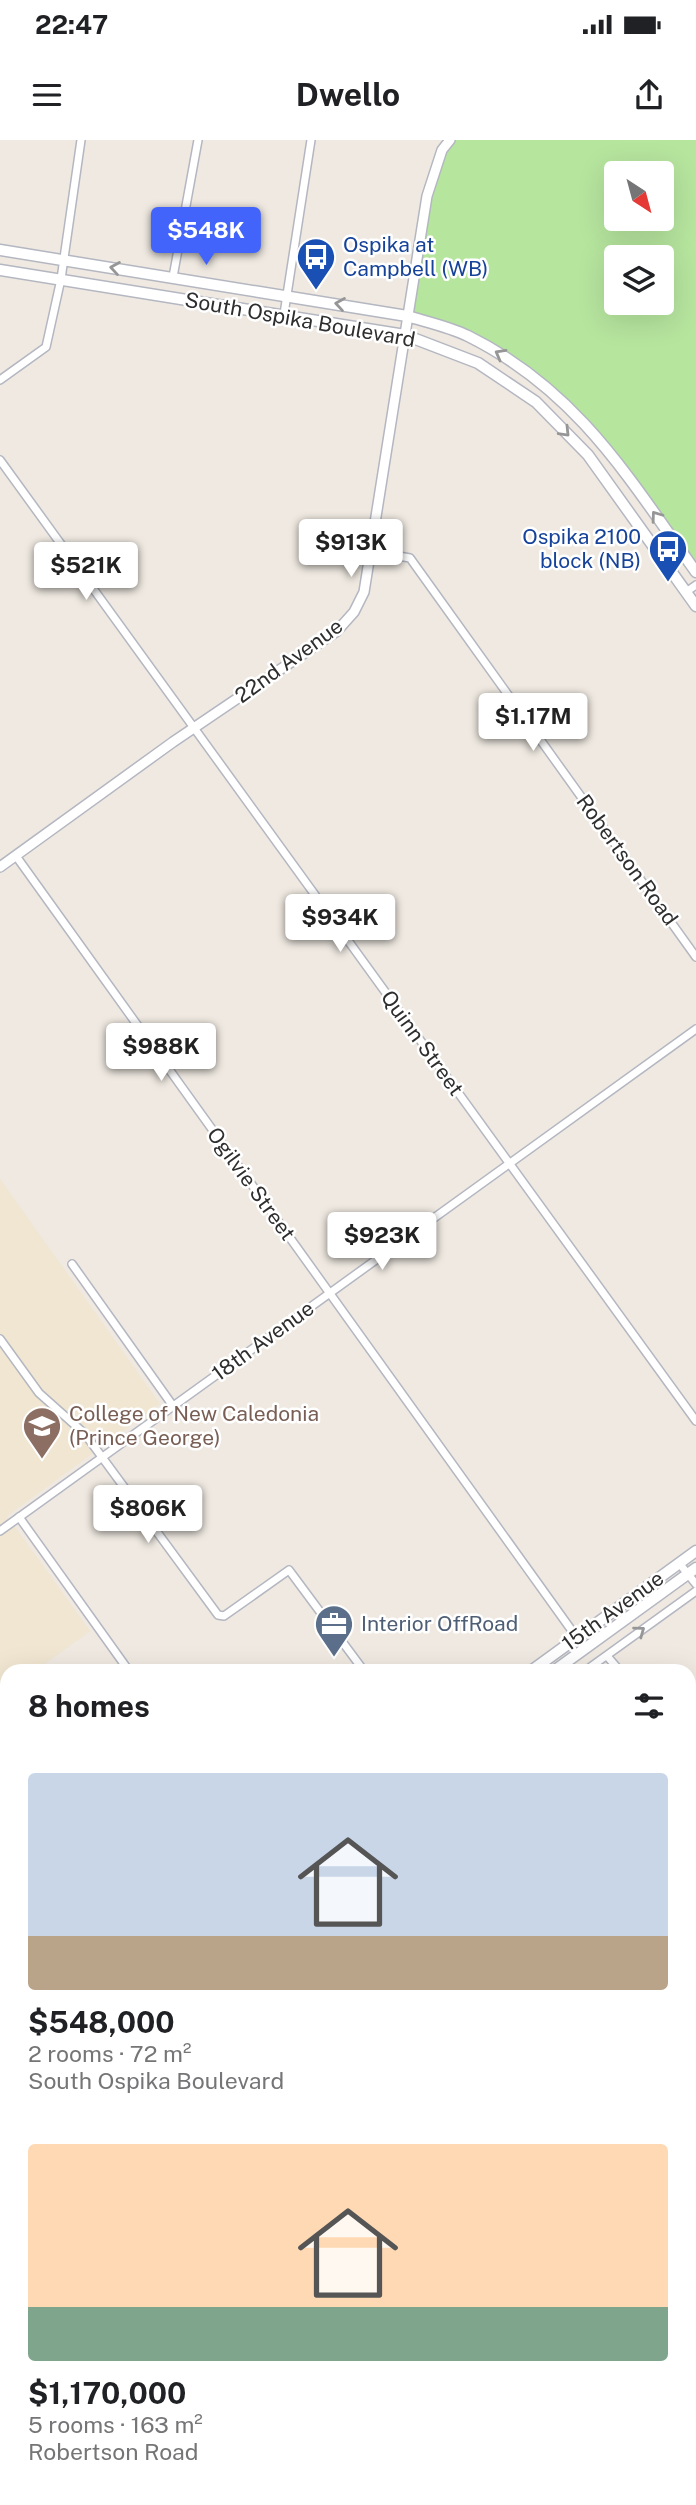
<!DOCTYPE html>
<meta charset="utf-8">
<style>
:root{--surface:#fff;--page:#f6f6f6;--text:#202124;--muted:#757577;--accent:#4264fb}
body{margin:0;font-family:"Public Sans",sans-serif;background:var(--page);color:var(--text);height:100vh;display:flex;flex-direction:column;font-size:26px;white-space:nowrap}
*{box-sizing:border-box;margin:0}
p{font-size:23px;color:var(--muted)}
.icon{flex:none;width:38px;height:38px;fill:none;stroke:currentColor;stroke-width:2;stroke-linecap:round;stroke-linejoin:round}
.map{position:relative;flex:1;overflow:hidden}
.drawer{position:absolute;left:0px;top:1524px;width:696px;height:842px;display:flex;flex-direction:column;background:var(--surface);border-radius:21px 21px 0 0;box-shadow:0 7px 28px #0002}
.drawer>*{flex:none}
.needle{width:46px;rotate:144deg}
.fabs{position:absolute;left:604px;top:21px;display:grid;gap:14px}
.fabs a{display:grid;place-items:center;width:70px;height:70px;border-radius:7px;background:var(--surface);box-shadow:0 7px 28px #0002;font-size:35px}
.price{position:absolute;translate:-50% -60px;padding:0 16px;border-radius:7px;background:#fff;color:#222;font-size:23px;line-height:46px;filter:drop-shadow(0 2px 4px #0008)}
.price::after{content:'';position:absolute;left:50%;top:42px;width:21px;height:16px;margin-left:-10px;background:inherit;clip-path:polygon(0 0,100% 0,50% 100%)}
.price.selected{background:var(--accent);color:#fff}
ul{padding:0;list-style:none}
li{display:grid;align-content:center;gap:14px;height:371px;padding:0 28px}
li span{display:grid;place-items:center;height:217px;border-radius:7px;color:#555}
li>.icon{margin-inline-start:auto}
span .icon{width:126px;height:126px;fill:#fffc;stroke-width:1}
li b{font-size:30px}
h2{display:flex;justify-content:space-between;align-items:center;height:84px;padding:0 28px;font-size:30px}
.status{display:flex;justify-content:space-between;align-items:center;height:49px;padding:0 35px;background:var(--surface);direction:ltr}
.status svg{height:19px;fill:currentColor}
header{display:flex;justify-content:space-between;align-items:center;height:91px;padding:0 28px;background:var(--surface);font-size:32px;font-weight:700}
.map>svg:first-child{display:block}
</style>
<div class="status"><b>22:47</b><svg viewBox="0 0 49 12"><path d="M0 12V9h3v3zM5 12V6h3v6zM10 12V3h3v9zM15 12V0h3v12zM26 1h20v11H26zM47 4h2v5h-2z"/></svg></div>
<header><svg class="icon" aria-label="menu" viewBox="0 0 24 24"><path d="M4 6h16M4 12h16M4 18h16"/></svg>Dwello<svg class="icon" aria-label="share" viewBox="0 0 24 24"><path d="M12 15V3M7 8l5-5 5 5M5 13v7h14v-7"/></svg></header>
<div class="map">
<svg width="696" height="2365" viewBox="0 0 696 2365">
<rect width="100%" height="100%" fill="#efe9e1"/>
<g fill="#f0e6d1">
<path d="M0,1039L160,1264L7,1376L90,1491L35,1531H7V1551L0,1556Z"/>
<path d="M7,2309V2359H192L196,2365H0V2314Z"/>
</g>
<path fill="#b6e59e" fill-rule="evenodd" d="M453,0H696V430L611,316L516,222L410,176L431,36ZM616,33H662V79H616ZM616,117H662V163H616Z"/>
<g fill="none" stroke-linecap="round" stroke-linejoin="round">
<g stroke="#b4b7c1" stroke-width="10">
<g id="minor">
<path d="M173,137L198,0"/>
<path d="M284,174L311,0"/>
<path d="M0,240L46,207L61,139L81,0"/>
<path d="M0,320L696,1281"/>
<path d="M370,411L410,418L696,817"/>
<path d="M686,452L696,445"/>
<path d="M16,716L585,1509"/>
<path d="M72,1124L173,1266"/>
<path d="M0,1199L39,1253L85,1294L218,1475L224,1476L289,1430L364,1531"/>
<path d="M19,1377L129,1531"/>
<path d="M0,1391L696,889"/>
<path d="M679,1423L696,1444"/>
<path d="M607,1516L620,1531"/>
<path d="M585,1531L696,1451"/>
<path d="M690,1616L696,1627"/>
<path d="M0,1715L7,1724"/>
<path d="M0,1870L7,1879"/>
<path d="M690,1901L696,1907"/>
<path d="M690,1944L696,1940"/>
<path d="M690,2063L696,2073"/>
<path d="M0,2089L7,2098"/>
<path d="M690,2268L696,2277"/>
<path d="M690,2330L696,2322"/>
<path d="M196,2359L201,2365"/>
<path d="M354,2359L358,2365"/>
<path d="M465,2359L469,2365"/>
<path d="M620,2359L623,2365"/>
<path d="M659,2365L665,2359"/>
</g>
</g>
<g stroke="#b4b7c1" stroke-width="12">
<path id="tertiary" d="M0,727L173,602L337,491L354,472L364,452L427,56L442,10L450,0"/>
</g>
<g stroke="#b4b7c1" stroke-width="13">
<g id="secondary">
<path d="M0,110L407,176C427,182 450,187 468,196C577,250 628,337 696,432"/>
<path d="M0,130L405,195L478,223L536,262L588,315L696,466"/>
<path d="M531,1531L696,1411"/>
<path d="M554,1531L696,1428"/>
<path d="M0,1931L7,1926"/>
<path d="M0,1953L7,1948"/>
</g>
</g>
<g stroke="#c9c9c9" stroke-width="16">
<g id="trunk">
<path d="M7,1764V1789"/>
<path d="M0,1807L7,1817"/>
<path d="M399,2359L404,2365"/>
<path d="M417,2359L421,2365"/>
</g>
</g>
<use href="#minor" stroke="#fff" stroke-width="7"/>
<use href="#tertiary" stroke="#fff" stroke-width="9"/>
<use href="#secondary" stroke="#fff" stroke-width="10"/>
<use href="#trunk" stroke="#f8ba60" stroke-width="12"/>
</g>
<defs><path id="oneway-chevron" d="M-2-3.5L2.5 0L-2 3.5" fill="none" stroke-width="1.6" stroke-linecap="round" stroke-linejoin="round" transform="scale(1.75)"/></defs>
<g stroke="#969696">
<use href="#oneway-chevron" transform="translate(115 128) rotate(-171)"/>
<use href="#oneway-chevron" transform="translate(340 164) rotate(-171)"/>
<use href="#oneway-chevron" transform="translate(500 214) rotate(-151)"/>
<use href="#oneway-chevron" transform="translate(565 292) rotate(46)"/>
<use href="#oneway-chevron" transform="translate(656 376) rotate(-126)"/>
<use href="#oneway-chevron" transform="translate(640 1491) rotate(-36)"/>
</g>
<defs>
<g id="bus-pin" transform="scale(2.0125)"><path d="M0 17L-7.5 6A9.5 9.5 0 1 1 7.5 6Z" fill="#1a4fb4" stroke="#fff"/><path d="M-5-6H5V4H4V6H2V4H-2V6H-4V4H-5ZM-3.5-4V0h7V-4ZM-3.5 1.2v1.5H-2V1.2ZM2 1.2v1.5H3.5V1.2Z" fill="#fff"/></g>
<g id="university-pin" transform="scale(2.0125)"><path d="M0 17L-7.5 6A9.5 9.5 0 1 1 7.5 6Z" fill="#8d6e63" stroke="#fff"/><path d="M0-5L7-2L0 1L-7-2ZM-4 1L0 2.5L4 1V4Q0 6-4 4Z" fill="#fff"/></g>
<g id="office-pin" transform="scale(2.0125)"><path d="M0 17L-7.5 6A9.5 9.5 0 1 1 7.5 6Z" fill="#5c6f8a" stroke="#fff"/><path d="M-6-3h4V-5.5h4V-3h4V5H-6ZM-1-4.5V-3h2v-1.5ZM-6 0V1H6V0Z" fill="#fff"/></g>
</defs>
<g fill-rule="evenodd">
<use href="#bus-pin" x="316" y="117"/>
<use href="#bus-pin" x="668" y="409"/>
<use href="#university-pin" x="42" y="1286"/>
<use href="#office-pin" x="334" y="1484"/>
</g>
<g text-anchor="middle" stroke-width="5" stroke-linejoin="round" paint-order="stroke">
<g font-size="21" fill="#164399" stroke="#fff" text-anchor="start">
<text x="343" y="112">Ospika at<tspan x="343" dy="24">Campbell (WB)</tspan></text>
<text x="641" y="404" text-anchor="end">Ospika 2100<tspan x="641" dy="24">block (NB)</tspan></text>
</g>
<g font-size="21" fill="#2e2e2e" stroke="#fff">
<text transform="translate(300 180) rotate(10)" y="7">South Ospika Boulevard</text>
<text transform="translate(289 521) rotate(-36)" y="7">22nd Avenue</text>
<text transform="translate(627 720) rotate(54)" y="7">Robertson Road</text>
<text transform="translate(422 903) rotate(54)" y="7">Quinn Street</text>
<text transform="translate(251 1044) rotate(54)" y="7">Ogilvie Street</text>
<text transform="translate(263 1201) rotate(-36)" y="7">18th Avenue</text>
<text transform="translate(613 1471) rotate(-36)" y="7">15th Avenue</text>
</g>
<g font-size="21" fill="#785e54" stroke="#fff" text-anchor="start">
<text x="69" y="1281">College of New Caledonia<tspan x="69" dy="24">(Prince George)</tspan></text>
</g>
<g font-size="21" fill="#4e5e75" stroke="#fff" text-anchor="start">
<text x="361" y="1491">Interior OffRoad</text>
</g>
</g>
</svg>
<div class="fabs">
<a><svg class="needle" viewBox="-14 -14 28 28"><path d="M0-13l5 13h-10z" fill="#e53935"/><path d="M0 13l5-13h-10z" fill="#757577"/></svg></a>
<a><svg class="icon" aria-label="layers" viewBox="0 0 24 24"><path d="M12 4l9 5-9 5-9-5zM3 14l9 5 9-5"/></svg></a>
</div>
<b class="price selected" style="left:206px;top:127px">$548K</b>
<b class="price" style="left:351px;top:439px">$913K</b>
<b class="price" style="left:86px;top:462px">$521K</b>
<b class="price" style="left:533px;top:613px">$1.17M</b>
<b class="price" style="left:340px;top:814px">$934K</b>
<b class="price" style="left:161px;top:943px">$988K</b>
<b class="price" style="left:382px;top:1132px">$923K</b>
<b class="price" style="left:148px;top:1405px">$806K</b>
<section class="drawer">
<h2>8 homes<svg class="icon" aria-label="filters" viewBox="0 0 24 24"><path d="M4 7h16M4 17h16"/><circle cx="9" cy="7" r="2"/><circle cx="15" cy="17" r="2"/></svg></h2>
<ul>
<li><span style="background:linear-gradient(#c9d6e8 75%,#b9a48a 0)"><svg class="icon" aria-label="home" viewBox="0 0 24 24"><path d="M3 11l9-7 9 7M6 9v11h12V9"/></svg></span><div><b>$548,000</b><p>2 rooms · 72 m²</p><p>South Ospika Boulevard</p></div></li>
<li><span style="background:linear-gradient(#ffd9b3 75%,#7fa58c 0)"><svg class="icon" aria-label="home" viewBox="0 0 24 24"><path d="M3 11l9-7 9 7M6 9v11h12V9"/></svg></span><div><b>$1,170,000</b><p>5 rooms · 163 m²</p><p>Robertson Road</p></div></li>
</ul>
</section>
</div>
